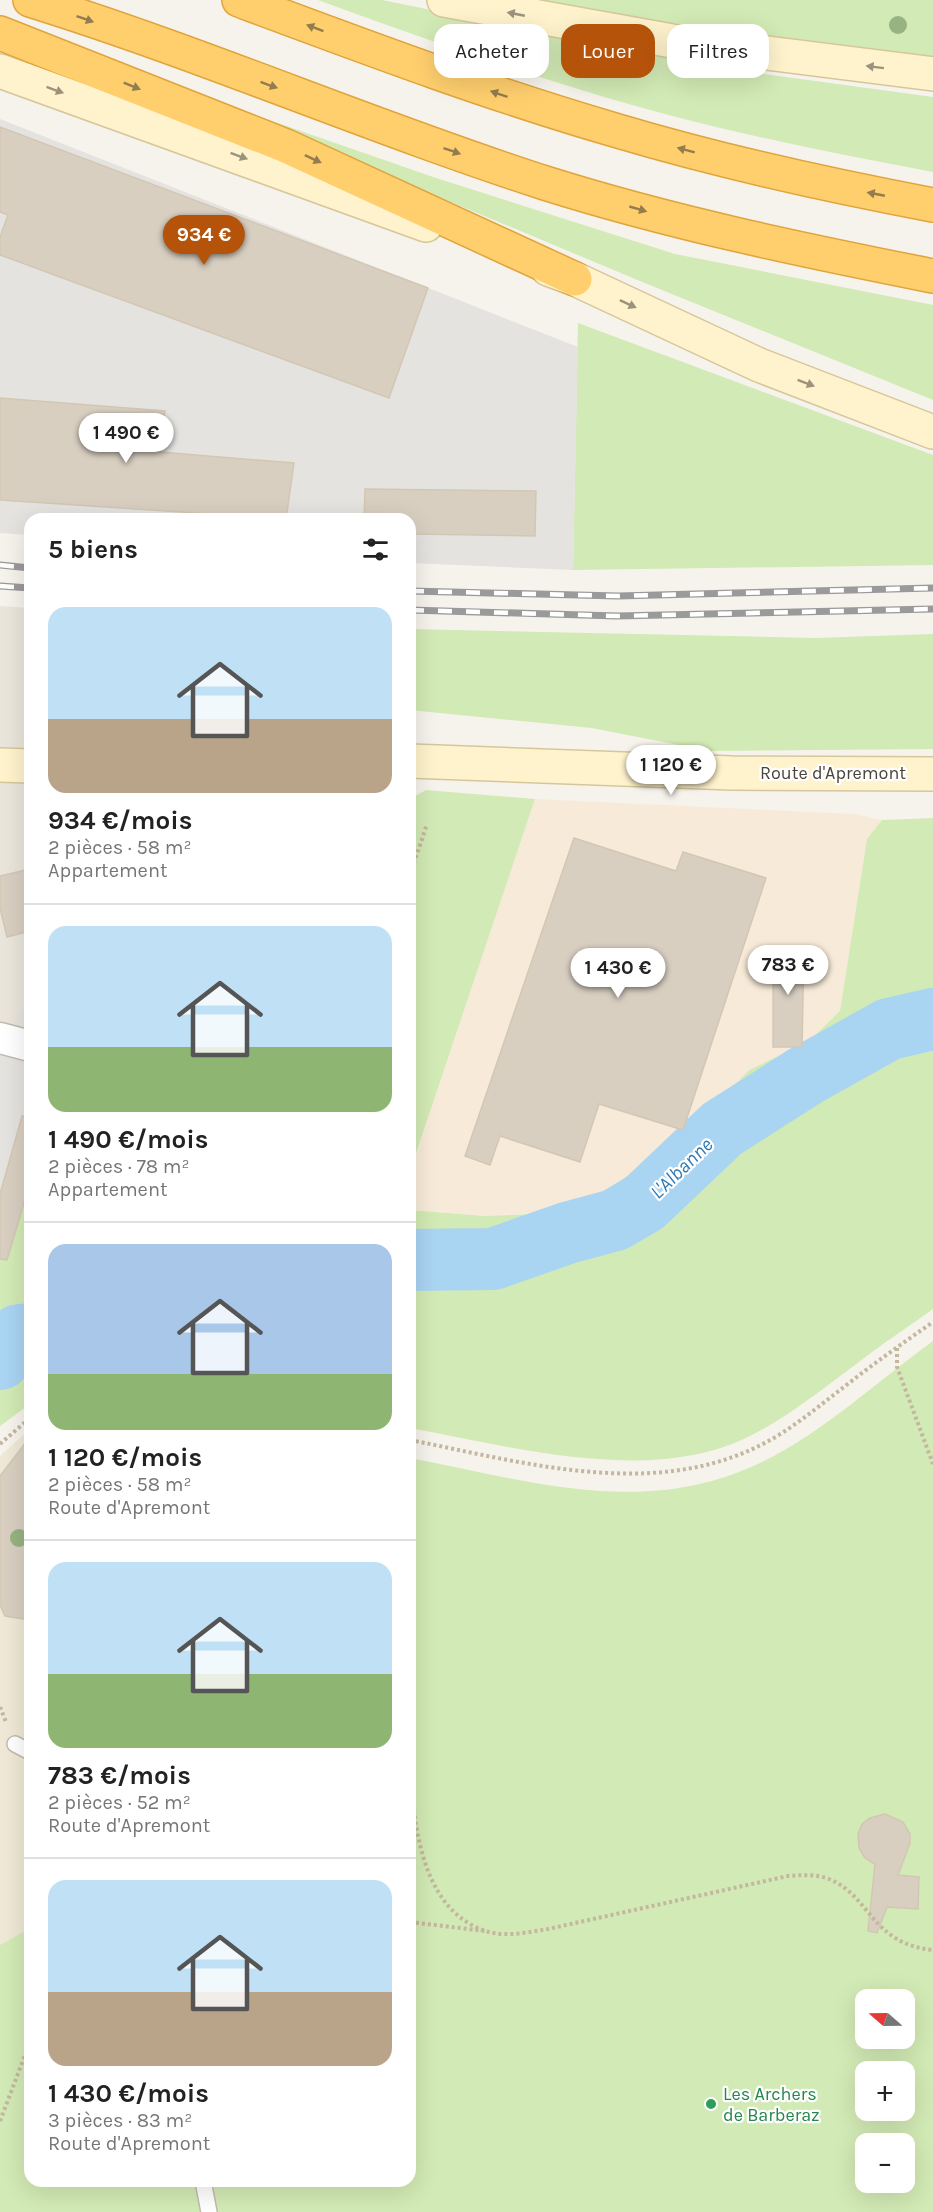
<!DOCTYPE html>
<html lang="fr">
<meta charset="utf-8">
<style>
:root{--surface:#fff;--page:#f2f2f2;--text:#222;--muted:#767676;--line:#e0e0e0;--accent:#b45309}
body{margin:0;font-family:Karla,sans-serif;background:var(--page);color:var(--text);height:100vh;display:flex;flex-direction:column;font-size:22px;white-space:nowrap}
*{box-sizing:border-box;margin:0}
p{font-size:20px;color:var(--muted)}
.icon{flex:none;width:33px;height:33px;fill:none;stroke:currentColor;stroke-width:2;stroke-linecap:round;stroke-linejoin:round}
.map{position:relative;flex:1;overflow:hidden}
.panel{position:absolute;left:24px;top:513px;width:392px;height:1674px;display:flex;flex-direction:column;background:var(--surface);border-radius:18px;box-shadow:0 6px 24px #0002}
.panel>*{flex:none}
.hud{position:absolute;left:434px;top:24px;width:410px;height:54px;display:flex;gap:12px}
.needle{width:39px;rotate:290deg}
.buttons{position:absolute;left:855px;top:1989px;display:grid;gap:12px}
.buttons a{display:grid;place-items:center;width:60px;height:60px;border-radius:12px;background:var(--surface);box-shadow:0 6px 24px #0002;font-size:30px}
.price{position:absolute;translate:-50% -51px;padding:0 14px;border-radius:21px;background:#fff;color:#222;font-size:20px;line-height:39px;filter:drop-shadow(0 2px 3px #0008)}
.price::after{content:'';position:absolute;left:50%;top:36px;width:18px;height:14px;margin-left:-9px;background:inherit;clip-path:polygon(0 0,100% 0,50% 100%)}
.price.current{background:var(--accent);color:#fff}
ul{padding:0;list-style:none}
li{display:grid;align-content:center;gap:12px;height:318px;padding:0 24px}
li+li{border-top:2px solid var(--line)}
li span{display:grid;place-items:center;height:186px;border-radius:18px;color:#555}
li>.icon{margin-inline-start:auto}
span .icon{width:108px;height:108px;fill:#fffc;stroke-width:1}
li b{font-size:26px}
h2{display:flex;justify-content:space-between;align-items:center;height:72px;padding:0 24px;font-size:26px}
.tag{padding:0 21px;border-radius:18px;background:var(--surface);box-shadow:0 6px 24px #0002;font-size:21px;line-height:54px}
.tag.current{background:var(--accent);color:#fff}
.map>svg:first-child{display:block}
</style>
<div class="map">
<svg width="933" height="2212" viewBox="0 0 933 2212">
<rect width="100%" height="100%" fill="#f6f3ec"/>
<path fill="#eae5da" d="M0,606L30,608V1183L9,1254L0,1273Z"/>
<path fill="#f7ead8" d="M535,799L855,814L882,820L867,839L840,1011L808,1042L749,1070L706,1115L659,1155L586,1203L539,1213L484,1216L410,1210V1171Z"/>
<path fill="#efe8d6" d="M30,1429V1928L0,1945V1456Z"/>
<g fill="#d2eab5" fill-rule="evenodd">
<path d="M318,0H382L713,67L933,97V172C832,153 731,133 632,105C526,75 422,38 318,0Z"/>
<path d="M516,0H933V57L624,17Z"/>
<path d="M191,93L436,178L675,254L933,305V400L635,279Z"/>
<path d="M578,323L933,455V565L573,570Z"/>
<path d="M410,629L815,638L933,634V749L709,751L592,728L410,710Z"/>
<path d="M426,790L535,799L410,1171V799Z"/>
<path d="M933,818V1309C907,1328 880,1345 855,1365C821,1390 788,1417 750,1436C650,1486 514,1447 410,1428V1210L484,1216L533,1214L586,1203L659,1155L706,1115L749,1070L808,1042L840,1011L867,839L882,820Z"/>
<path d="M30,1183V1404L0,1426V1251L9,1253Z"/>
<path d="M933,1341V2212H0V1945L30,1928V2181H410V1458C531,1481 644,1519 762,1462C821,1434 879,1380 933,1341ZM866,2000H904V2038H866ZM866,2072H904V2110H866ZM866,2144H904V2182H866Z"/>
</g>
<g fill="#e5e3e0">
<path d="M0,119L578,347L573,570L410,563V519H30V535L0,533Z"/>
<path d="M20,1008L30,1010V1088L0,1194V1022L14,1026Z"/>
</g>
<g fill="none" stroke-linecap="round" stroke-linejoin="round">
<g stroke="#a9d4f2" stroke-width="62">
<path d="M410,1260L493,1259L567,1233L615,1220L644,1203L722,1129L805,1076L889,1029L933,1019"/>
<path d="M0,1359L19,1335L30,1334"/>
</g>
</g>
<g fill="#d8cfc1" stroke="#d3c7b4" stroke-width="1.5">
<path d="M0,127L428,288L389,398L0,255V237L8,215L0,212Z"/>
<path d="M0,398L165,411L160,452L294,463L286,519L0,500Z"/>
<path d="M365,489L536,491L535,536L410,534V519H364Z"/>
<path d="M574,838L676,871L683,852L766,878L683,1130L599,1104L580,1162L500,1136L490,1165L465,1156Z"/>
<path d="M30,869V931L7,937L0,908V876Z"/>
<path d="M773,947H804L802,1047H773Z"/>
<path d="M22,1116L30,1117V1183L7,1260L0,1259V1194Z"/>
<path d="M30,1437V1620L5,1616L0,1605V1476Z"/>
<path d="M885,1814L903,1822L910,1834V1843L898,1875L919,1877L918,1909L887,1907L877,1933L868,1931L875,1864L865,1858L859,1848L858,1834L862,1824L870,1818Z"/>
</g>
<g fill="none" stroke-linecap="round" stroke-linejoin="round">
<g stroke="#c2bbae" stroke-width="18">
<g id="lane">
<path d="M15,1744L30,1752"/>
<path d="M203,2181L209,2212"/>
</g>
</g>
<g stroke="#c2bbae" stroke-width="33">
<path id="street" d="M0,1038L30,1046"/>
</g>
<g stroke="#d6c79b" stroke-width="36">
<g id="secondary">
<path d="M444,0L672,41L933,74"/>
<path d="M0,71L426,225"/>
<path d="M548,269L575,279L759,365L933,432"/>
<path d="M410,761L732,773L933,774"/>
<path d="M0,765L30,766"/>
</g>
</g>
<g stroke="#e0a43c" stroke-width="36">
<g id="highway">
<path d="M30,0C204,54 371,127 545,183C672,223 802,250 933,276"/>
<path d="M239,0C365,47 490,94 618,131C722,162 827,185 933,205"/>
<path d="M0,33L286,146L575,279"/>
</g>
</g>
<g stroke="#c4b79f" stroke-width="4" stroke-dasharray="3 3" stroke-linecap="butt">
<path d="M410,875L427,824"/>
<path d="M897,1348V1367L933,1464"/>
<path d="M410,1440C532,1464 668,1505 782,1433C804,1419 824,1402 844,1387C873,1364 903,1343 933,1322"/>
<path d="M0,1444L30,1418"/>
<path d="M0,1707L6,1722"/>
<path d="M410,1732C411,1795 411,1910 489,1932C507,1937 529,1932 548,1929L788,1876C802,1875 816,1874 829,1879C871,1896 871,1944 933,1950"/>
<path d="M410,1922L485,1931"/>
<path d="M0,2121L30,2042"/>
</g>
<use href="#lane" stroke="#fff" stroke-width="15"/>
<use href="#street" stroke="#fff" stroke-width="30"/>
<use href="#secondary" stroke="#fff3cd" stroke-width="33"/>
<use href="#highway" stroke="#ffcf6e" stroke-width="33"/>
<g stroke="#9a9a9a" stroke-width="7">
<g id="rail">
<path d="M0,565L30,568"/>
<path d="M0,586L30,588"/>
<path d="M410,591L618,596L933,588"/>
<path d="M410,610L617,616L933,609"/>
</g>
</g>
<use href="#rail" stroke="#fff" stroke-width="4.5" stroke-dasharray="14" stroke-linecap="butt"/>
</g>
<g fill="#97b381">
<circle cx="898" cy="25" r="9"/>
<circle cx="19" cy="1538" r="9"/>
</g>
<defs><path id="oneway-solid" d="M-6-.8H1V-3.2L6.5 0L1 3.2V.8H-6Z" transform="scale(1.5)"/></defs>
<g fill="#9c937c">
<use href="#oneway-solid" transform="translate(516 14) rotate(-169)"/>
<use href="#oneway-solid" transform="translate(875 67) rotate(-173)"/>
<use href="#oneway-solid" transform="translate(55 90) rotate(20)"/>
<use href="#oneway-solid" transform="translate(239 156) rotate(20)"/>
<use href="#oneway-solid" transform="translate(628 304) rotate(25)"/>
<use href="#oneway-solid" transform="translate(806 383) rotate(21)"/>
</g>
<g fill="#937c4e">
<use href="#oneway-solid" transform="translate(85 19) rotate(19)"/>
<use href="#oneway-solid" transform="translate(315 28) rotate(-159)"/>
<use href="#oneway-solid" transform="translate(269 85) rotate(20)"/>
<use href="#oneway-solid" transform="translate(132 86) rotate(22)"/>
<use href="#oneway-solid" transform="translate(499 94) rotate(-161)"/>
<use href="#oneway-solid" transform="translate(686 150) rotate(-165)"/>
<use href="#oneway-solid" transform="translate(452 151) rotate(19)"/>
<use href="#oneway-solid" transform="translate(313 159) rotate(25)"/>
<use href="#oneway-solid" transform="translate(876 194) rotate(-169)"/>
<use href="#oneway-solid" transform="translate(638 209) rotate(16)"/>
</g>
<circle fill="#2e9e5b" stroke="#fff" stroke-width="2" cx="711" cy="2104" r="6"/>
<g text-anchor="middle" stroke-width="4.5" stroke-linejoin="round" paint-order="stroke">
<g font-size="18" fill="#4b4439" stroke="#fff">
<text x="833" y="779">Route d'Apremont</text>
</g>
<g font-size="18" fill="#27864d" stroke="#fff" text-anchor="start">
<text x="723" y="2100">Les Archers<tspan x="723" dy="21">de Barberaz</tspan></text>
</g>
<g font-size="20" font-style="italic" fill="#2e7ab2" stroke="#fff">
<text transform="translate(681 1168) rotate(-44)" y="7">L'Albanne</text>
</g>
</g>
</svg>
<div class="buttons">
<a><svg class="needle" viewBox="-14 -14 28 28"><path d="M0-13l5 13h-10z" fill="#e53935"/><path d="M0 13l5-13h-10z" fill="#767676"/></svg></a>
<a>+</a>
<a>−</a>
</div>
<b class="price current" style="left:204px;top:266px">934 €</b>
<b class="price" style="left:126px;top:464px">1 490 €</b>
<b class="price" style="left:671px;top:796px">1 120 €</b>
<b class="price" style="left:788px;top:996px">783 €</b>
<b class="price" style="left:618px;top:999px">1 430 €</b>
<div class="hud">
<a class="tag">Acheter</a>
<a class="tag current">Louer</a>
<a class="tag">Filtres</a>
</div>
<section class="panel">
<h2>5 biens<svg class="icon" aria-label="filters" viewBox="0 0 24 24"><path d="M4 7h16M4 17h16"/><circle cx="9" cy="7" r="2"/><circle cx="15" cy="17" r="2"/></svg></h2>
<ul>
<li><span style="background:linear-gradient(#bfe0f5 60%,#b9a48a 0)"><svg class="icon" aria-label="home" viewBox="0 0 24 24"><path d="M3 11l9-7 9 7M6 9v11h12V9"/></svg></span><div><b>934 €/mois</b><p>2 pièces · 58 m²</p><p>Appartement</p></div></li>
<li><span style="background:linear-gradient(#bfe0f5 65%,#8fb573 0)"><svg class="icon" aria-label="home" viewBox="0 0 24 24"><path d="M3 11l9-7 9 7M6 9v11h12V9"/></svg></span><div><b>1 490 €/mois</b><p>2 pièces · 78 m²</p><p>Appartement</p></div></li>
<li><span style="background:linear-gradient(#a9c7e8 70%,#8fb573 0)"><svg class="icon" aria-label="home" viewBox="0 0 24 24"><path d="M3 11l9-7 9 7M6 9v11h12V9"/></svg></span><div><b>1 120 €/mois</b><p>2 pièces · 58 m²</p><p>Route d'Apremont</p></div></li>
<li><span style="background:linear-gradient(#bfe0f5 60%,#8fb573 0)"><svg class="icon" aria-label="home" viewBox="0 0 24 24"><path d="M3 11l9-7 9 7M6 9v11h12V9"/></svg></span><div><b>783 €/mois</b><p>2 pièces · 52 m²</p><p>Route d'Apremont</p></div></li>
<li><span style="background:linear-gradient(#bfe0f5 60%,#b9a48a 0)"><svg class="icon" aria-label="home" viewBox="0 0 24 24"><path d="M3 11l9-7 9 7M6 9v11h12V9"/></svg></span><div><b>1 430 €/mois</b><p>3 pièces · 83 m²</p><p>Route d'Apremont</p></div></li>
</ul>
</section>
</div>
